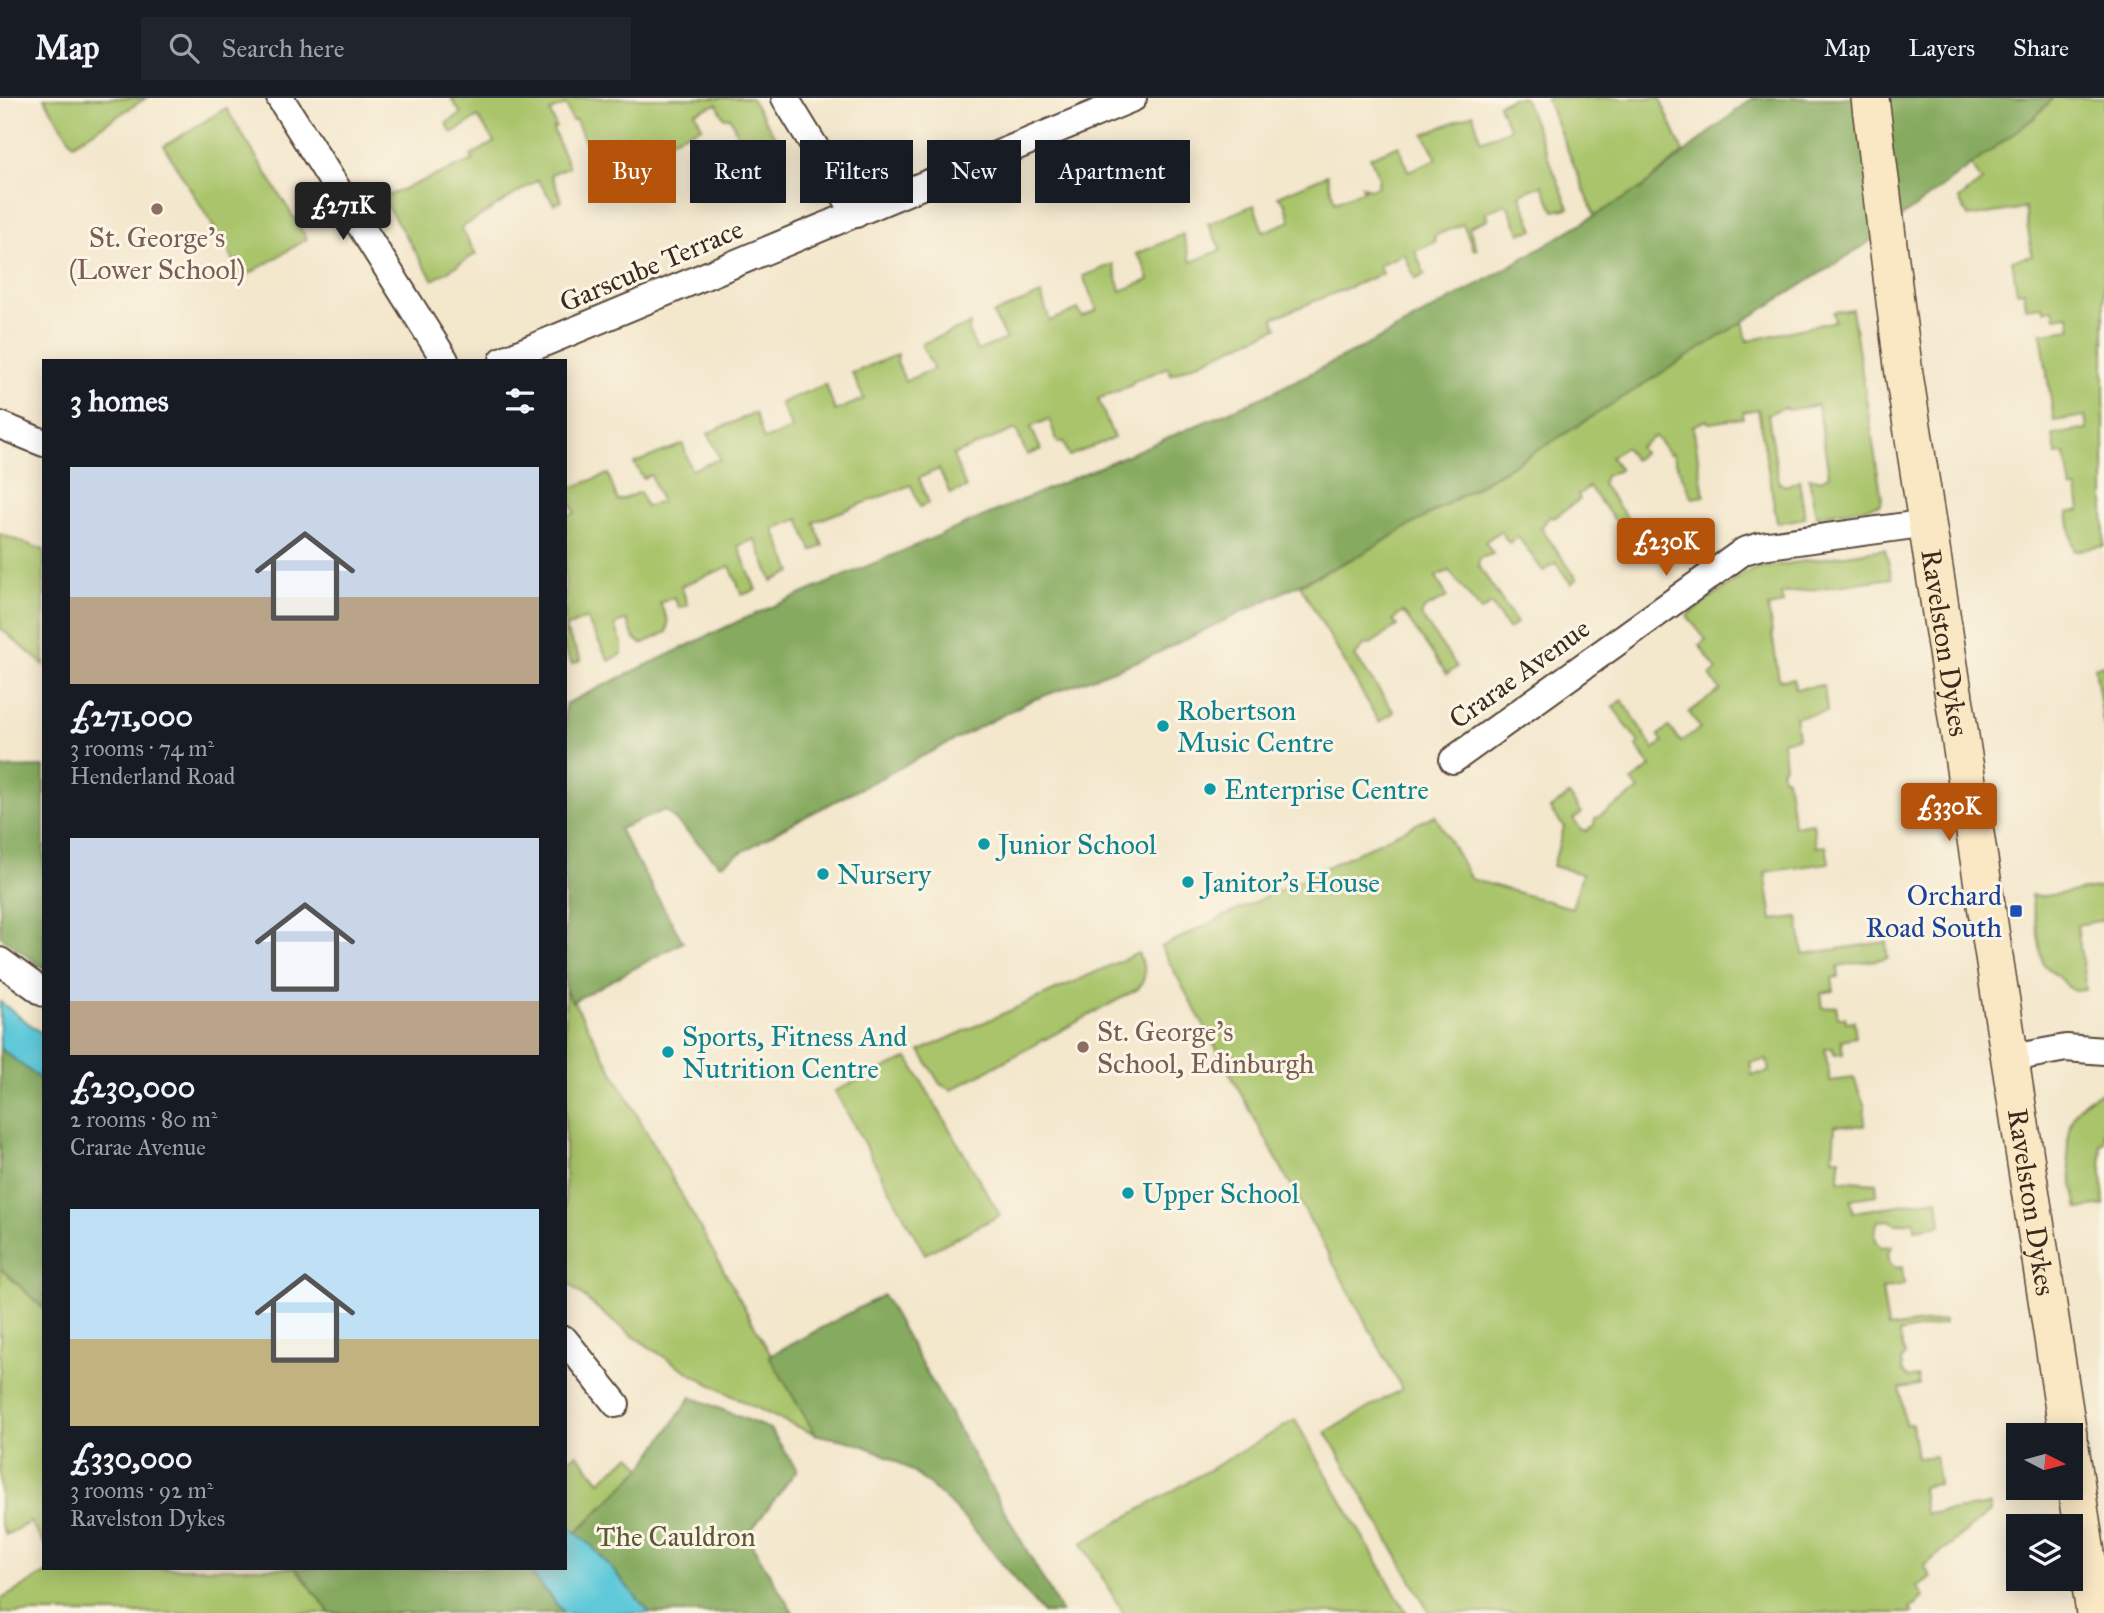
<!DOCTYPE html>
<meta charset="utf-8">
<style>
:root{--surface:#171b24;--page:#20242c;--text:#f1f3f6;--muted:#9ea1a6;--line:#363941;--accent:#b45309}
body{margin:0;font-family:"IM FELL Great Primer",serif;background:var(--page);color:var(--text);height:100vh;display:flex;flex-direction:column;font-size:26px;white-space:nowrap}
*{box-sizing:border-box;margin:0}
p{font-size:23px;color:var(--muted)}
.icon{flex:none;width:38px;height:38px;fill:none;stroke:currentColor;stroke-width:2;stroke-linecap:round;stroke-linejoin:round}
.map{position:relative;flex:1;overflow:hidden}
.drawer{position:absolute;left:42px;top:261px;width:525px;height:1211px;display:flex;flex-direction:column;background:var(--surface);border-radius:0px;box-shadow:0 4px 18px #0003}
.drawer>*{flex:none}
.guide{position:absolute;left:588px;top:42px;width:665px;height:63px;display:flex;gap:14px}
.needle{width:46px;rotate:96deg}
.fabs{position:absolute;left:2006px;top:1325px;display:grid;gap:14px}
.fabs a{display:grid;place-items:center;width:77px;height:77px;border-radius:0px;background:var(--surface);box-shadow:0 4px 18px #0003;font-size:35px}
.price{position:absolute;translate:-50% -60px;padding:0 16px;border-radius:7px;background:var(--accent);color:#fff;font-size:23px;line-height:46px;filter:drop-shadow(0 2px 4px #0008)}
.price::after{content:'';position:absolute;left:50%;top:42px;width:21px;height:16px;margin-left:-10px;background:inherit;clip-path:polygon(0 0,100% 0,50% 100%)}
.price.current{background:#222;color:#fff}
ul{padding:0;list-style:none}
li{display:grid;align-content:center;gap:14px;height:371px;padding:0 28px}
li span{display:grid;place-items:center;height:217px;border-radius:0px;color:#555}
li>.icon{margin-inline-start:auto}
span .icon{width:126px;height:126px;fill:#fffc;stroke-width:1}
li b{font-size:30px}
h2{display:flex;justify-content:space-between;align-items:center;height:84px;padding:0 28px;font-size:30px}
.chip{padding:0 24px;border-radius:0px;background:var(--surface);box-shadow:0 4px 18px #0003;font-size:24px;line-height:63px}
.chip.current{background:var(--accent);color:#fff}
header{display:flex;align-items:center;gap:42px;box-sizing:border-box;height:98px;padding:0 35px;background:var(--surface);border-bottom:2px solid var(--line)}
header strong{font-size:33px}
nav{display:flex;gap:38px;margin-inline-start:auto;font-size:24px}
.search{width:490px;height:63px;background:var(--page);display:flex;align-items:center;gap:18px;box-sizing:border-box;padding:0 24px;border-radius:0px;color:var(--muted);font-size:26px}
.map>svg:first-child{display:block}
</style>
<header>
<strong>Map</strong>
<div class="search"><svg class="icon" aria-label="search" viewBox="0 0 24 24"><circle cx="10" cy="10" r="6"/><path d="M15 15l6 6"/></svg>Search here</div>
<nav><a>Map</a><a>Layers</a><a>Share</a></nav>
</header>
<div class="map">
<svg width="2104" height="1515" viewBox="0 0 2104 1515">
<rect width="100%" height="100%" fill="#fcf5e5"/>
<filter id="ink" filterUnits="userSpaceOnUse"><feTurbulence type="fractalNoise" baseFrequency=".0143" numOctaves="2"/><feDisplacementMap in="SourceGraphic" scale="14" xChannelSelector="R" yChannelSelector="G"/><feConvolveMatrix kernelMatrix="1 2 1 2 8 2 1 2 1" color-interpolation-filters="sRGB"/></filter>
<filter id="wash" filterUnits="userSpaceOnUse"><feTurbulence type="fractalNoise" baseFrequency=".00686" numOctaves="4" result="noise"/><feDisplacementMap in="SourceGraphic" scale="28" xChannelSelector="R" yChannelSelector="G"/><feGaussianBlur stdDeviation="1.57" result="paint"/><feColorMatrix in="noise" values="0 0 0 0 0 0 0 0 0 0 0 0 0 0 0 0 0 1.4 0 .05"/><feComposite in="paint" operator="in"/></filter>
<g filter="url(#wash)">
<rect width="100%" height="100%" fill="#f3e7cc"/>
<g fill="#a9c46a" stroke="#727744" stroke-width="2" fill-rule="evenodd">
<path d="M44,0H146L73,46Z"/>
<path d="M451,0H751L777,42L745,55L730,19L724,20L717,6L695,14L702,29L626,60L638,90L619,98L603,58L592,62L576,22L572,23L566,7L550,13L556,29L553,31L569,69L551,76L562,103L554,106L538,82L461,130L476,156L433,182L382,100L473,62L471,58L494,44L478,19L452,35L446,25L461,16Z"/>
<path d="M1512,0H1524L1569,110L1554,113L1542,87L1520,96L1534,132L1520,135L1507,106L1485,114L1488,121L1469,129L1477,151L1474,152L1463,126L1434,138L1436,144L1415,153L1425,177L1415,181L1404,156L1379,167L1382,176L1273,220L1277,230L1171,277L1168,269L1132,284V287L1098,301L1114,340L1069,358L1063,343L1058,345L1049,321L1031,329L1041,352L1027,357L1016,331L953,357L966,390L950,396L939,371L919,380L929,405L920,409L911,387L814,424L823,448L812,453L799,421L774,431L792,474L772,483L755,441L738,448L756,492L742,497L730,468L681,488L688,507L679,510L674,499L660,505L668,523L667,534L642,546L634,540L627,522L615,527L622,545V556L609,563L586,520L565,530V419L575,415L565,392L608,376L618,403L640,394L646,409L661,404L651,377L643,380L634,365L683,346L691,372L720,361L708,335L755,315L764,342L792,331L780,305L826,286L835,313L864,301L852,275L898,256L897,264L905,283L934,271L921,246L970,226L969,234L977,253L1006,241L993,216L1041,196L1050,223L1078,211L1082,219L1097,212L1083,178L1113,166L1121,193L1149,182L1142,163L1136,156L1183,136L1191,164L1221,152L1208,126L1254,107L1263,134L1291,123L1285,105L1278,98L1327,77L1335,104L1364,92L1362,88L1369,91L1377,89L1379,80L1370,59L1399,47L1408,73L1437,61L1424,36L1473,16L1481,43L1510,31L1498,6Z"/>
<path d="M1546,0H1660L1683,54L1643,89L1595,118Z"/>
<path d="M2053,0H2104V448L2074,453L2068,415L2080,412L2077,391H2071L2065,356L2056,357L2053,337L2087,331L2085,318L2054,323L2041,235L2071,231L2069,217L2055,219L2053,211L2044,212L2043,208L2026,210L2024,193L2017,194L2012,162L2032,158L2025,110L1968,119L1959,101L1982,83L1971,67L2034,20Z"/>
<path d="M226,10L307,141L244,179L164,48Z"/>
<path d="M1852,211L1882,402L1879,407L1816,418L1809,380C1821,379 1816,386 1829,377L1818,307L1787,312L1784,309L1768,316L1779,385L1786,388L1799,382L1805,420L1777,425L1758,311L1743,314V320L1709,325L1706,322L1693,328L1704,398L1692,400L1672,355L1669,356L1655,338L1639,349L1643,355L1634,362L1625,349L1611,359L1620,372L1605,378L1602,386L1640,437L1631,443L1589,389L1578,397L1580,401L1554,420L1550,418L1541,430L1577,481L1571,486L1556,465L1543,473L1518,439L1509,445L1500,433L1485,444L1493,456L1480,460L1478,467L1517,525L1508,531L1491,506L1481,513L1449,473L1436,478L1447,499L1424,511L1421,518L1457,569L1447,576L1403,514L1393,522L1397,528L1369,547L1365,546L1355,558L1394,614L1379,624L1300,487C1453,409 1598,315 1743,223L1747,243L1835,223L1833,214Z"/>
<path d="M0,436L44,452V567L0,530Z"/>
<path d="M1885,451L1892,480L1781,496L1783,506L1768,509L1779,582L1793,581L1796,591L1824,587L1827,614L1795,619L1798,640L1782,643L1785,668L1781,671L1783,679L1787,681L1794,728L1813,725L1816,749L1826,748L1829,765L1765,774L1772,822L1798,819L1803,856L1886,844L1888,860L1838,868L1839,879L1832,880L1834,893L1821,895L1823,910L1836,908L1838,919H1845L1846,924L1854,923L1856,939L1841,942L1843,956L1834,957L1833,950L1825,951L1830,983L1854,980L1865,1009L1864,1028L1835,1027L1833,1060H1840L1839,1082L1876,1085L1877,1097L1851,1101L1853,1114L1938,1101L1941,1127L1915,1131L1914,1123L1896,1126L1889,1122L1878,1123C1873,1131 1874,1143 1881,1149L1892,1148L1888,1155L1890,1166L1896,1170L1902,1169L1904,1187L1882,1191L1888,1230L1944,1222V1226L1899,1235L1905,1257L1901,1263L1903,1274L1909,1280L1917,1278L1919,1287L1900,1290L1905,1326H1912L1917,1360L1935,1358L1939,1386L1922,1389L1925,1416L1990,1407L1991,1413L1924,1468L1931,1479L1917,1489L1924,1499L1910,1510L1913,1515H1430L1326,1334L1402,1291L1161,849L1435,717L1471,781L1572,810L1582,776L1553,768L1564,729L1550,711L1569,697L1582,715L1573,721L1581,731L1586,733L1594,727L1595,721L1639,692L1632,683L1651,669L1636,648L1639,645L1613,609L1622,602L1654,651L1663,644L1658,637L1669,629L1681,644L1700,630L1689,614L1720,592L1710,577L1717,572L1699,547L1706,542L1687,518L1745,475L1760,470ZM1767,962L1769,974L1752,977L1750,964Z"/>
<path d="M565,531L581,562L572,566L565,553Z"/>
<path d="M2104,567V629L2095,569Z"/>
<path d="M2104,789V822L2077,827L2086,892L2074,893L2043,866L2031,797L2038,799Z"/>
<path d="M1138,855C1144,869 1149,877 1138,891L951,992L940,986L920,953Z"/>
<path d="M565,888L815,1336C724,1299 638,1251 565,1182Z"/>
<path d="M908,960L1000,1117L925,1156L835,993Z"/>
<path d="M2104,993V1045L2100,1046L2104,1107L2078,1111C2070,1069 2050,1011 2104,993Z"/>
<path d="M0,1170L44,1211V1446L30,1424L6,1437L0,1426Z"/>
<path d="M1295,1322L1407,1515H1123L1082,1445Z"/>
<path d="M577,1356L600,1383L631,1357L642,1370L576,1435L565,1425V1363Z"/>
<path d="M55,1470H296L330,1515H0V1502Z"/>
</g>
<g fill="#86aa5e" stroke="#606a3e" stroke-width="2">
<path d="M1752,0H2053L2034,20L1862,149L1555,342L1362,456L1149,559L1030,603L785,729L720,767L665,712L619,731L683,844L572,904L565,891V606L741,522L1265,298L1375,243L1481,185L1643,89Z"/>
<path d="M44,669V870L0,838V670Z"/>
<path d="M0,950L44,984V1211L0,1170Z"/>
<path d="M883,1197L1062,1515H1043C988,1453 941,1373 858,1346C844,1341 829,1340 815,1336L769,1258Z"/>
<path d="M691,1299L770,1331L797,1372L747,1438L793,1515H650L576,1435L642,1370Z"/>
<path d="M296,1470H527L563,1515H330Z"/>
</g>
<g fill="#5fc9d9" stroke="#4d7a7c" stroke-width="2">
<path d="M0,904L44,937V984L0,950Z"/>
<path d="M565,1425L592,1448L650,1515H564L527,1470H565Z"/>
</g>
</g>
<g filter="url(#ink)">
<g fill="none" stroke-linecap="round" stroke-linejoin="round">
<g stroke="#574638" stroke-width="30">
<g id="street">
<path d="M280,0L445,262"/>
<path d="M785,0L856,116"/>
<path d="M503,262L1133,0"/>
<path d="M0,327L44,345"/>
<path d="M1453,662L1744,453L1761,448L1928,425"/>
<path d="M0,863L44,895"/>
<path d="M2012,960L2066,950L2104,953"/>
<path d="M565,1242L616,1306"/>
</g>
</g>
<g stroke="#574638" stroke-width="40">
<g id="secondary">
<path id="s1" d="M1870,0L1904,276L2068,1337"/>
<path d="M2070,1349L2095,1515"/>
</g>
</g>
<use href="#street" stroke="#fff" stroke-width="26"/>
<use href="#secondary" stroke="#fae7c3" stroke-width="37"/>
</g>
</g>
<g fill="#8d6e63" stroke="#fcf5e5" stroke-width="2.5">
<circle cx="157" cy="111" r="7"/>
<circle cx="1083" cy="949" r="7"/>
</g>
<g fill="#0f9aa8" stroke="#fcf5e5" stroke-width="2.5">
<circle cx="1163" cy="628" r="7"/>
<circle cx="1210" cy="691" r="7"/>
<circle cx="984" cy="746" r="7"/>
<circle cx="823" cy="776" r="7"/>
<circle cx="1188" cy="784" r="7"/>
<circle cx="668" cy="954" r="7"/>
<circle cx="1128" cy="1095" r="7"/>
</g>
<rect fill="#1a4fb4" stroke="#fcf5e5" stroke-width="2.5" x="2009" y="806" width="14" height="14" rx="3.5"/>
<g text-anchor="middle" stroke-width="6" stroke-linejoin="round" paint-order="stroke">
<g font-size="28" fill="#785e54" stroke="#fcf5e5">
<text x="157" y="149">St. George's<tspan x="157" dy="32">(Lower School)</tspan></text>
<text x="1097" y="943" text-anchor="start">St. George's<tspan x="1097" dy="32">School, Edinburgh</tspan></text>
</g>
<g font-size="28" fill="#3b2a1e" stroke="#fcf5e5">
<text transform="translate(651 167) rotate(-23)" y="10">Garscube Terrace</text>
<text dy="10" stroke="none"><textPath href="#s1" startOffset="550">Ravelston Dykes</textPath></text>
<text transform="translate(1519 575) rotate(-36)" y="10">Crarae Avenue</text>
<text dy="10" stroke="none"><textPath href="#s1" startOffset="1116">Ravelston Dykes</textPath></text>
</g>
<g font-size="28" fill="#0d838f" stroke="#fcf5e5" text-anchor="start">
<text x="1177" y="622">Robertson<tspan x="1177" dy="32">Music Centre</tspan></text>
<text x="1224" y="701">Enterprise Centre</text>
<text x="998" y="756">Junior School</text>
<text x="837" y="786">Nursery</text>
<text x="1202" y="794">Janitor's House</text>
<text x="682" y="948">Sports, Fitness And<tspan x="682" dy="32">Nutrition Centre</tspan></text>
<text x="1142" y="1105">Upper School</text>
</g>
<g font-size="28" fill="#164399" stroke="#fcf5e5" text-anchor="end">
<text x="2002" y="807">Orchard<tspan x="2002" dy="32">Road South</tspan></text>
</g>
<g font-size="28" fill="#5c5835" stroke="#fcf5e5">
<text x="676" y="1448">The Cauldron</text>
</g>
</g>
</svg>
<div class="fabs">
<a><svg class="needle" viewBox="-14 -14 28 28"><path d="M0-13l5 13h-10z" fill="#e53935"/><path d="M0 13l5-13h-10z" fill="#9ea1a6"/></svg></a>
<a><svg class="icon" aria-label="layers" viewBox="0 0 24 24"><path d="M12 4l9 5-9 5-9-5zM3 14l9 5 9-5"/></svg></a>
</div>
<b class="price current" style="left:343px;top:144px">£271K</b>
<b class="price" style="left:1666px;top:480px">£230K</b>
<b class="price" style="left:1949px;top:745px">£330K</b>
<div class="guide">
<a class="chip current">Buy</a>
<a class="chip">Rent</a>
<a class="chip">Filters</a>
<a class="chip">New</a>
<a class="chip">Apartment</a>
</div>
<section class="drawer">
<h2>3 homes<svg class="icon" aria-label="filters" viewBox="0 0 24 24"><path d="M4 7h16M4 17h16"/><circle cx="9" cy="7" r="2"/><circle cx="15" cy="17" r="2"/></svg></h2>
<ul>
<li><span style="background:linear-gradient(#c9d6e8 60%,#b9a48a 0)"><svg class="icon" aria-label="home" viewBox="0 0 24 24"><path d="M3 11l9-7 9 7M6 9v11h12V9"/></svg></span><div><b>£271,000</b><p>3 rooms · 74 m²</p><p>Henderland Road</p></div></li>
<li><span style="background:linear-gradient(#c9d6e8 75%,#b9a48a 0)"><svg class="icon" aria-label="home" viewBox="0 0 24 24"><path d="M3 11l9-7 9 7M6 9v11h12V9"/></svg></span><div><b>£230,000</b><p>2 rooms · 80 m²</p><p>Crarae Avenue</p></div></li>
<li><span style="background:linear-gradient(#bfe0f5 60%,#c2b280 0)"><svg class="icon" aria-label="home" viewBox="0 0 24 24"><path d="M3 11l9-7 9 7M6 9v11h12V9"/></svg></span><div><b>£330,000</b><p>3 rooms · 92 m²</p><p>Ravelston Dykes</p></div></li>
</ul>
</section>
</div>
